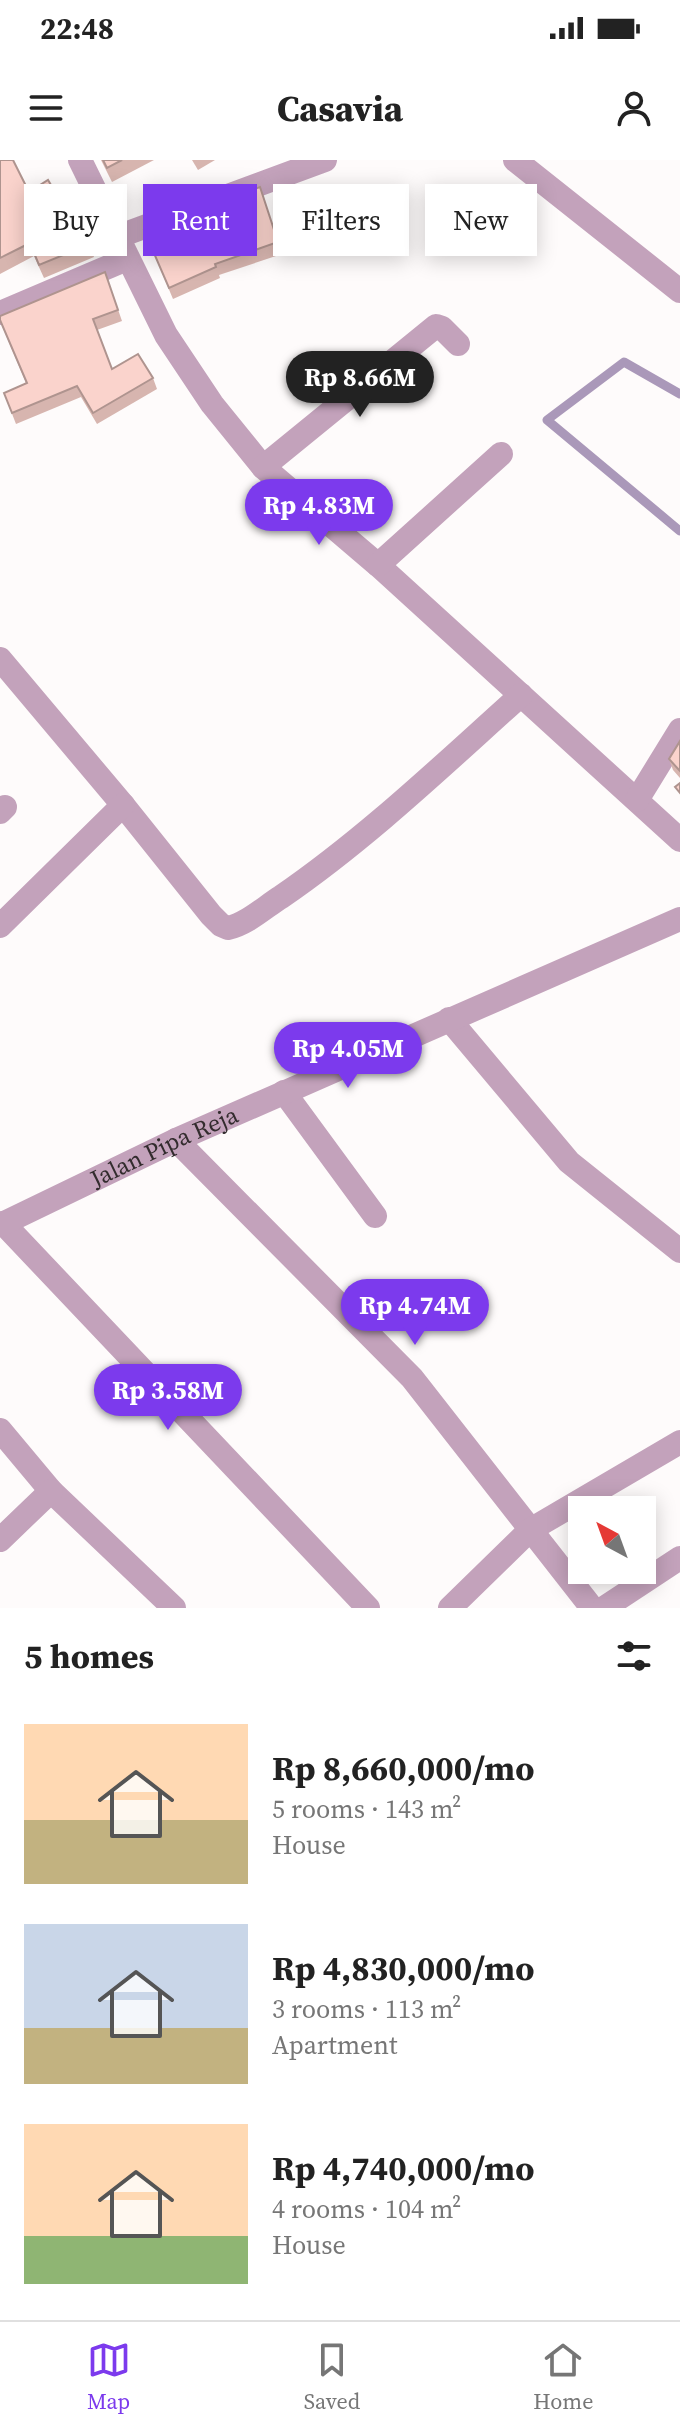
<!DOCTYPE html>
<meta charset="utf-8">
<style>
:root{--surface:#fff;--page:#f6f6f6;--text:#222;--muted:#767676;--line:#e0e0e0;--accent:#7c3aed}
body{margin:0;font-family:"Source Serif 4",serif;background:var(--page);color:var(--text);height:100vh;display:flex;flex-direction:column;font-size:30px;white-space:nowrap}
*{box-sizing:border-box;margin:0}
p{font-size:26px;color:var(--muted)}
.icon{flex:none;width:44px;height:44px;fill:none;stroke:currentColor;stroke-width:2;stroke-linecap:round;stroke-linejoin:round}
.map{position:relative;height:1448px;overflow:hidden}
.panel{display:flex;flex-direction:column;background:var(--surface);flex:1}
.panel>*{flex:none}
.top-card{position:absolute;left:24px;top:24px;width:632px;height:72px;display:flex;gap:16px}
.needle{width:52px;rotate:319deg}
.buttons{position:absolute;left:568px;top:1336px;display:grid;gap:16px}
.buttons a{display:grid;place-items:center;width:88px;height:88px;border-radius:0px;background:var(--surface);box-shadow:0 4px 20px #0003;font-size:40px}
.price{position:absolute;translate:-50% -68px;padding:0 18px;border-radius:28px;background:var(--accent);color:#fff;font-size:26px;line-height:52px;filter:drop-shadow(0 2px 4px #0008)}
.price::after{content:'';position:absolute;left:50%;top:48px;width:24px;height:18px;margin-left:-12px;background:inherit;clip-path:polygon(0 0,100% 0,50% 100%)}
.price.selected{background:#222;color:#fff}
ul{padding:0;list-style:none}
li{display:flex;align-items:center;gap:24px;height:200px;padding:0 24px}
li span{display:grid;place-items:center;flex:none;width:224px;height:160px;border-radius:0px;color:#555}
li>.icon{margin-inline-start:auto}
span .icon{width:96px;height:96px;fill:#fffc;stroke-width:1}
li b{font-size:34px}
h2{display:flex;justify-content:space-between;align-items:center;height:96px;padding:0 24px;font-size:34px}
.chip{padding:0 28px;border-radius:0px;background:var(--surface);box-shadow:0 4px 20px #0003;font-size:28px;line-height:72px}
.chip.selected{background:var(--accent);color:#fff}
.status{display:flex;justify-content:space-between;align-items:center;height:56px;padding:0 40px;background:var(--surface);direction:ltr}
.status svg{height:22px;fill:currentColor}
header{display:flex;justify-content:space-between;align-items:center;height:104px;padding:0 24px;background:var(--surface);font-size:36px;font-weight:800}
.menu{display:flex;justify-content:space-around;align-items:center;height:112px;border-top:2px solid var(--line);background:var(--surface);font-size:22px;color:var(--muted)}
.menu a{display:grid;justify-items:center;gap:4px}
.menu .selected{color:var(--accent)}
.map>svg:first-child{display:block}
</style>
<div class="status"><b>22:48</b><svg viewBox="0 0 49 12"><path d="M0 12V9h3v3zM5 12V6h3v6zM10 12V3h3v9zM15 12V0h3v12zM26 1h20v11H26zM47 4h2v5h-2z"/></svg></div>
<header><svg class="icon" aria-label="menu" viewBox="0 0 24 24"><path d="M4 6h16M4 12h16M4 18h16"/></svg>Casavia<svg class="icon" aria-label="person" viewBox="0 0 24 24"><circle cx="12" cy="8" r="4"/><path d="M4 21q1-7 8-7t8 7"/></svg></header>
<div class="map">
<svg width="680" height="1448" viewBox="0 0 680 1448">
<rect width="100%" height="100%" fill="#fefbfb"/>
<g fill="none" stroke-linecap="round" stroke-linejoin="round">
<path stroke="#aa98b9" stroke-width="9" d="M680,234L624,202L547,260L680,371"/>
<g stroke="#c3a2bb" stroke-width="24">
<path d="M80,0L166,175L212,244L263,307L378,405L680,680"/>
<path d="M515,0L680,131"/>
<path d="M117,77L325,0"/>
<path d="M0,153L127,99"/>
<path d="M263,307L436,166L442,168L458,184"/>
<path d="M378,405L501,294"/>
<path d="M0,499L123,645L211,755L221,765L228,768C247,764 265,747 281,737C367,678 444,604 521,535"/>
<path d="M637,640L680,570"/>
<path d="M0,652L5,647"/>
<path d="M0,766L123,645"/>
<path d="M449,859L569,1002L680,1091"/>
<path d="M284,932L375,1056"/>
<path d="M176,980L412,1218L592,1448"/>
<path d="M3,1063L368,1448"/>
<path id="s1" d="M0,1065L176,980L680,759"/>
<path d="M0,1270L51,1331L174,1448"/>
<path d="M0,1380L51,1331"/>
<path d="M450,1448L530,1370L680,1282"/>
<path d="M604,1448L680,1398"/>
</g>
</g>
<g fill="#d7b5af">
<path d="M0,0L29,32L74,64L90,84L94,97L44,118L34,96L0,114Z"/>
<path d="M101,0H154L112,22Z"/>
<path d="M192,0H215L198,10Z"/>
<path d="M260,27L282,94L219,115L220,118L173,139L144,70Z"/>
<path d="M105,112L122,161L97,170L112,209L153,218L157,229L97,264L81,237L16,264L4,233L26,223L0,161Z"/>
<path d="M680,581V618L673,610L669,599Z"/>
</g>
<g fill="#fad3cc" stroke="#af948f" stroke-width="2">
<path d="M0,0H13L29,32L48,20L74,64L80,62L90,84L39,105L30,83L0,98Z"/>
<path d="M103,0H122L107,8Z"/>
<path d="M260,27L278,82L215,104L216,107L169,128L144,70Z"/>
<path d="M105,112L118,150L93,159L112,209L138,194L153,218L93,253L77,226L12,253L4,233L27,223L0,160V156Z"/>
<path d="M680,581V611L669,599Z"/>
<path d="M680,623V633L675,627Z"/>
</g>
<g text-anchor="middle" stroke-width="6" stroke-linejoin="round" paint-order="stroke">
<g font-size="24" fill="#332c2e" stroke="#fff">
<text dy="8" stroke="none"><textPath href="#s1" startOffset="182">Jalan Pipa Reja</textPath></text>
</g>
</g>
</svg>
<div class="buttons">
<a><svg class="needle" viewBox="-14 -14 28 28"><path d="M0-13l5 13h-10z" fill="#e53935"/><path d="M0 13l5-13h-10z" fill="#767676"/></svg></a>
</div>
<b class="price selected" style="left:360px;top:259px">Rp 8.66M</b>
<b class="price" style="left:319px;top:387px">Rp 4.83M</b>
<b class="price" style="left:348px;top:930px">Rp 4.05M</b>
<b class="price" style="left:415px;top:1187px">Rp 4.74M</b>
<b class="price" style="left:168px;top:1272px">Rp 3.58M</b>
<div class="top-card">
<a class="chip">Buy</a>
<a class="chip selected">Rent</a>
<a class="chip">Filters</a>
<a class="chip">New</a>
</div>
</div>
<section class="panel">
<h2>5 homes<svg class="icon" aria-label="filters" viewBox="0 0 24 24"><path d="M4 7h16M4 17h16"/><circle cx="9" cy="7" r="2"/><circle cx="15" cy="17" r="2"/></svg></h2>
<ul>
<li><span style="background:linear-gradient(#ffd9b3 60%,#c2b280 0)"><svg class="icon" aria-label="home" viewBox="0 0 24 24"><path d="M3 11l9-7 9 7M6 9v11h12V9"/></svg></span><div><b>Rp 8,660,000/mo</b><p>5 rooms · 143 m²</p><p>House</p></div></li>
<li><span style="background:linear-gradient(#c9d6e8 65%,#c2b280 0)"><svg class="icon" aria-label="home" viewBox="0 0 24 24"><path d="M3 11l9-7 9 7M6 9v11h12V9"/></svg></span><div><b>Rp 4,830,000/mo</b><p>3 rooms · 113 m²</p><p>Apartment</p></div></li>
<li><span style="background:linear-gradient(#ffd9b3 70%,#8fb573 0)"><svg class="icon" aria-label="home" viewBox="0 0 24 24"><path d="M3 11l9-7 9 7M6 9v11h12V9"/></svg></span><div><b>Rp 4,740,000/mo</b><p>4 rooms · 104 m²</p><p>House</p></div></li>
</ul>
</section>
<nav class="menu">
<a class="selected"><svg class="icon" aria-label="map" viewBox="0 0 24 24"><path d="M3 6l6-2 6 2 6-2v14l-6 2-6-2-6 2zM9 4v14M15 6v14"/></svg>Map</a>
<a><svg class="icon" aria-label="saved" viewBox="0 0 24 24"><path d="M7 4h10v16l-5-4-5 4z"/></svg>Saved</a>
<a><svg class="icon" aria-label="home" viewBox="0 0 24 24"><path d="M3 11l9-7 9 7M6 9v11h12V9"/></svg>Home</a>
</nav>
